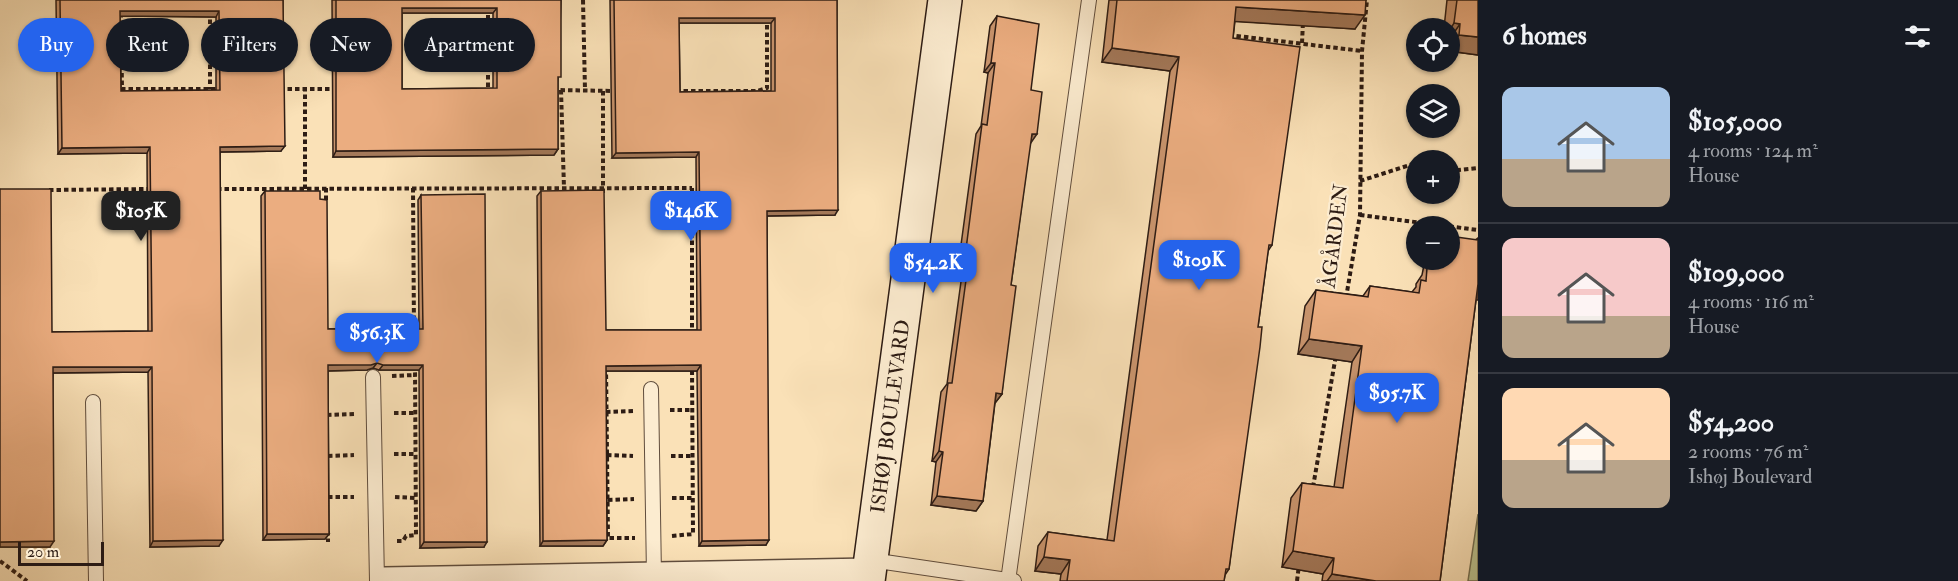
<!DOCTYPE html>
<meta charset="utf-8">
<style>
:root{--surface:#171b24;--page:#242831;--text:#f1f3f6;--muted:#9ea1a6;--line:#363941;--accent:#2563eb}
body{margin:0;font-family:"IM FELL Double Pica",serif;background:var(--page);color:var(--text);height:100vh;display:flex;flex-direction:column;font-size:22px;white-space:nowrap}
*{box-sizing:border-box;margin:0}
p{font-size:20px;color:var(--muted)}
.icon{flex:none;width:33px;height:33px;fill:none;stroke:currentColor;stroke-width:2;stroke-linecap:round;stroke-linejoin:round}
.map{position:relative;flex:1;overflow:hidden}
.side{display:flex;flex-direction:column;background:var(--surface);width:480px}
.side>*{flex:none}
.hud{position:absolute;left:18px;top:18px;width:570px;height:54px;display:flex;gap:12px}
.controls{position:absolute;left:1406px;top:18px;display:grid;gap:12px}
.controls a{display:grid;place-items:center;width:54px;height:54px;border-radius:50%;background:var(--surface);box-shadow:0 2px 4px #0004;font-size:30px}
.scale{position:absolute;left:18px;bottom:15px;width:86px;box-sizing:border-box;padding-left:6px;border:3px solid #2d1c14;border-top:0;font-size:16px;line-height:21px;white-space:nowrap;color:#2d1c14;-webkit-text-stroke:4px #fcecd0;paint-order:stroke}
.price{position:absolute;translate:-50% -51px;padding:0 14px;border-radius:12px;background:var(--accent);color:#fff;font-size:20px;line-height:39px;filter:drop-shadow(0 2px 3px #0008)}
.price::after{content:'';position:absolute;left:50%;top:36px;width:18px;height:14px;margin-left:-9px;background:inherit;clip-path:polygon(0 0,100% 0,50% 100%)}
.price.on{background:#222;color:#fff}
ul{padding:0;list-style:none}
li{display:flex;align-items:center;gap:18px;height:150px;padding:0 24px}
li+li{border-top:2px solid var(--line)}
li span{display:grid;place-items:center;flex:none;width:168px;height:120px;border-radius:12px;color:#555}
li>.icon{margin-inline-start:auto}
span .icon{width:72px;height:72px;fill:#fffc;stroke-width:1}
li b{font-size:26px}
h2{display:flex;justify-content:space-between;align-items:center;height:72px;padding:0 24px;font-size:26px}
.pill{padding:0 21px;border-radius:27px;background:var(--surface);box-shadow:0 2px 4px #0004;font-size:21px;line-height:54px}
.pill.on{background:var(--accent);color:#fff}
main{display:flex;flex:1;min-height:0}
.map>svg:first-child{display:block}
</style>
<main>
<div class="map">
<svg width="1478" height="581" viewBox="0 0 1478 581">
<rect width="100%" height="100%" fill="#fae1b7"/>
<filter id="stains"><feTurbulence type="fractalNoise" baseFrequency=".00333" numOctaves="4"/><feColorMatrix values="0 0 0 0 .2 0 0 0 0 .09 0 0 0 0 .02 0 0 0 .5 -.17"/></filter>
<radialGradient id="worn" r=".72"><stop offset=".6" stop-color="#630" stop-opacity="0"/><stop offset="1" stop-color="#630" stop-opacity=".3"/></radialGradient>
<path fill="#bbc390" stroke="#747052" stroke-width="1.5" d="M1478,514V581H1468Z"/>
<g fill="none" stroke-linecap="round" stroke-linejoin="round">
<g stroke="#604d3d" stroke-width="16">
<g id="lane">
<path d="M373,377L377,581"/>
<path d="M651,389L654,576"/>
<path d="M93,402L96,581"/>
<path d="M871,560L1014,581"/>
<path d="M1008,581L1089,0"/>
</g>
</g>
<g stroke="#604d3d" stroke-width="30">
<path id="street" d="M384,581L869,572"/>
</g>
<g stroke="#2d1c14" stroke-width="36">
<g id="secondary">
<path id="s1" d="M868,581L945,0"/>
</g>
</g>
<g stroke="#2d1c14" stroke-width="4" stroke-dasharray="4.5 3" stroke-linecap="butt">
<path d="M488,0V90"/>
<path d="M583,0L585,90"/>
<path d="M210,12V89"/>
<path d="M121,13L122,89H218"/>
<path d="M1229,35L1362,51"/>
<path d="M1302,43L1303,22"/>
<path d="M280,89H335"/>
<path d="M553,90L614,91"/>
<path d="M561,90L564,188"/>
<path d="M603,91V195"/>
<path d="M676,91H757L767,88V19"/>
<path d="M1449,171L1478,168"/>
<path d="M1360,181L1416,163"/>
<path d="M326,188V203"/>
<path d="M413,188L414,332"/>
<path d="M692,188V334"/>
<path d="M217,189L692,188"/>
<path d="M305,189V89"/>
<path d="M49,190L149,189"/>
<path d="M1360,215L1478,230"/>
<path d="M1346,298L1360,215L1362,51L1367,0"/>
<path d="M606,367L608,538H635"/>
<path d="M392,376L415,375"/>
<path d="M670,410H693"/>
<path d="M606,412L633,411"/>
<path d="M394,413H415"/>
<path d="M327,415L354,414"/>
<path d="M394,454H416"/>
<path d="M607,455L633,456"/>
<path d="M328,456L354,455"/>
<path d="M671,456H693"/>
<path d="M1313,487L1336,355"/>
<path d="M328,497H354"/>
<path d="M395,497L416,498"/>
<path d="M672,498H693"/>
<path d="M608,500L634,499"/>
<path d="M328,531V542"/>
<path d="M672,536L693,534L692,365"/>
<path d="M397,541H403L406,536L416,535L415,367"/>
<path d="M0,561L27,581"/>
<path d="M1297,581L1299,565"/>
</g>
<use href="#lane" stroke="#fcecd0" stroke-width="14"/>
<use href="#street" stroke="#fcecd0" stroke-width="27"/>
<use href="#secondary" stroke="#fcecd0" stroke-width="33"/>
</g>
<g fill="#ca956e" stroke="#2d1c14" stroke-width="1.5" fill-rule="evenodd">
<path d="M56,0H283L281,151L220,152L219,546L150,547L148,372L53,373L50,547H0V189L52,332L148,331L147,153L58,154ZM120,16L216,17V90L121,91Z"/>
<path d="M332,0H561L558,83V149L554,155L333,157ZM402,13H493V88L402,89Z"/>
<path d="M610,0H837L835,215L767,216L766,545L699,546L697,371H606L607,540L603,546H540L537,196L541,191L606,330H697L696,157L612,158ZM679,23H771V91L680,92Z"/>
<path d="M1109,0H1366L1355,29L1235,21L1233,38L1272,245L1268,251L1258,327L1229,569L1225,575L1224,581H1060L1061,574L1035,571L1038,546L1048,532L1107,540L1170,71L1102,62Z"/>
<path d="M1447,0H1478V55L1449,51V28H1444Z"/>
<path d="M997,16L1031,90L1030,143L1011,285L1002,394L995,403L983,501L976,511L931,505L936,462L932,461L941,392L947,384L963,267H958L976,134L981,126L988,73L984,72L990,26Z"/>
<path d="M265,191L328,329H419L418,200L421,195L484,547L420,548L419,370H379L373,368L367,370L328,371L329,534L325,539L263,540L261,196Z"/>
<path d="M1478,238V300H1476L1440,581H1322L1323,574L1282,567L1291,498L1302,483L1334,487L1352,362L1298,354L1305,306L1316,290L1363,296L1370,286L1412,292L1416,287V284L1422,275L1425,260H1449Z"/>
</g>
<g fill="#a4795a" stroke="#2d1c14" stroke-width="1.5">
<path d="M1236,7L1365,15L1355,29L1227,21Z"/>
<path d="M402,8H497L493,13H398Z"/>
<path d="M120,11H219L216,17L117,16Z"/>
<path d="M679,18H775L771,23H675Z"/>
<path d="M1454,23L1460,24L1449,40V31Z"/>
<path d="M1459,35L1478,37V55L1449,51V50Z"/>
<path d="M1112,48L1179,57L1170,71L1102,62Z"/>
<path d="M991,63H995L988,73L984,72Z"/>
<path d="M1032,134H1037L1030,144Z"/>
<path d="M285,146L281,151L216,152L220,147Z"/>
<path d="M150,147L147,153L58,154L62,148Z"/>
<path d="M558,149L554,155L333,157L336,151Z"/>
<path d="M699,152L696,157L612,158L616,153Z"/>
<path d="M838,210L835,215L763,216L767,211Z"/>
<path d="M965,257L969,258L963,267H958Z"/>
<path d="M1309,339L1362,346L1352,362L1298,354Z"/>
<path d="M377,363L373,368L367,370L324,371L328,365Z"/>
<path d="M383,365H423L419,370H379Z"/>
<path d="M701,365L697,371H602L606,366Z"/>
<path d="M53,367H152L148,372L49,373Z"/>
<path d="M996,393L1002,394L995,403Z"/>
<path d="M939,451L943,452L936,462L932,461Z"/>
<path d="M937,496L983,501L976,511L931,505Z"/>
<path d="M267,534H329L325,539L263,540Z"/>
<path d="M223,540L219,546L150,547L153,541Z"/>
<path d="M607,540L603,546H540L543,541Z"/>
<path d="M769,540L766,545L699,546L702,541Z"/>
<path d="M54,541L50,547H0V542Z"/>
<path d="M424,542H487L484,547L420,548Z"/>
<path d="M1293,551L1334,558L1323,574L1282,567Z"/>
<path d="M1044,557L1070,560L1061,574L1035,571Z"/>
<path d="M1332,574L1376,581H1327Z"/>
</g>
<g fill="#ebad80" stroke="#2d1c14" stroke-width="1.5" fill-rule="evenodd">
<path d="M60,0H283L285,146L220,147L223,540L153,541L152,367H53L54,541L0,542V189H51L52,332L152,331L150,147L62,148ZM120,11H219L220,90L121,91Z"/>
<path d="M336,0H561V77H558V149L336,151ZM402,8H497V88L402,89Z"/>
<path d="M614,0H837L838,210L767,211L769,540L702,541L701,365L606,366L607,540L543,541L541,191L604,190L606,330H701L699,152L616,153ZM679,18H775V91L680,92Z"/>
<path d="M1117,0H1366L1365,15L1236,7L1233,38L1300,47L1272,245H1269L1258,327H1262L1260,347L1229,569H1226L1224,581H1067L1070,560L1044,557L1048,532L1114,541L1179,57L1112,48Z"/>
<path d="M1457,0H1478V37L1459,35L1460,24L1454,23Z"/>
<path d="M997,16L1039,24L1031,90L1042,92L1037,134H1032L1011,285L1016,286L1002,394L996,393L983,501L937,496L943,452L939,451L948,383H952L969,258L965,257L982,124L987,125L995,63H991Z"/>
<path d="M265,191H320V199L327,200L328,329H423L421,195L485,194L487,542H424L423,365H383L377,363L371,365H328L329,534H267Z"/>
<path d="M1449,236L1478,240V284L1440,581H1376L1332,574L1334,558L1293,551L1302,483L1343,488L1362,346L1309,339L1316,290L1368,297L1370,286L1419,293L1421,280L1426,281L1427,268L1432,269L1433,260H1449Z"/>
</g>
<g text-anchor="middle" stroke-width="4.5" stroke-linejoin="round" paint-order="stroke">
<g font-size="20" fill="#2d1c14" stroke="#fcecd0">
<text transform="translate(1334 236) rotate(-83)" y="7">ÅGÅRDEN</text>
<text dy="7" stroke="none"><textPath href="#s1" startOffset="166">ISHØJ BOULEVARD</textPath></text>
</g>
</g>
<rect width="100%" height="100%" filter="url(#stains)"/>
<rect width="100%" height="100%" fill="url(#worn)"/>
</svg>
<div class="controls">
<a><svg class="icon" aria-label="locate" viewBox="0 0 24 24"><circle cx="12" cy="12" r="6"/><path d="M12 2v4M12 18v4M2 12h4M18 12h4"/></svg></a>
<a><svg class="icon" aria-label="layers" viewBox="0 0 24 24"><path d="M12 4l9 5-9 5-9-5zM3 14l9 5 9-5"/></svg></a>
<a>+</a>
<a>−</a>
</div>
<div class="scale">20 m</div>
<b class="price on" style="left:141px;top:242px">$105K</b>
<b class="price" style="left:691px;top:242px">$146K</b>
<b class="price" style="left:1199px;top:291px">$109K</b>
<b class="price" style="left:933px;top:294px">$54.2K</b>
<b class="price" style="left:377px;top:364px">$56.3K</b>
<b class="price" style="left:1397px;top:424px">$95.7K</b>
<div class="hud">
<a class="pill on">Buy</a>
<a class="pill">Rent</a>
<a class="pill">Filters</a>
<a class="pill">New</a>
<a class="pill">Apartment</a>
</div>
</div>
<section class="side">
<h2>6 homes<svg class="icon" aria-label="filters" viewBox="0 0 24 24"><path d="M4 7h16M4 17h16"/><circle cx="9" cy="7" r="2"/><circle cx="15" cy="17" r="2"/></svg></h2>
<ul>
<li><span style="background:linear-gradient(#a9c7e8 60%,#b9a48a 0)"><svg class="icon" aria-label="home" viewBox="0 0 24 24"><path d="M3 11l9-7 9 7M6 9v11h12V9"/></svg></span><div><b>$105,000</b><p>4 rooms · 124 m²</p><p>House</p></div></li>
<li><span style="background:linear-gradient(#f6c9c9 65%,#b9a48a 0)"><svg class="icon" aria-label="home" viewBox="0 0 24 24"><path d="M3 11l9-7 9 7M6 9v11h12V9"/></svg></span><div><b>$109,000</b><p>4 rooms · 116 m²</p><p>House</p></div></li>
<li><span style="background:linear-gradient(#ffd9b3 60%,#b9a48a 0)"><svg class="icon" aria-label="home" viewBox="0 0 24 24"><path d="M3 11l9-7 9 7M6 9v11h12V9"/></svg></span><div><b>$54,200</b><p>2 rooms · 76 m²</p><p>Ishøj Boulevard</p></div></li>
</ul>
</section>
</main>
